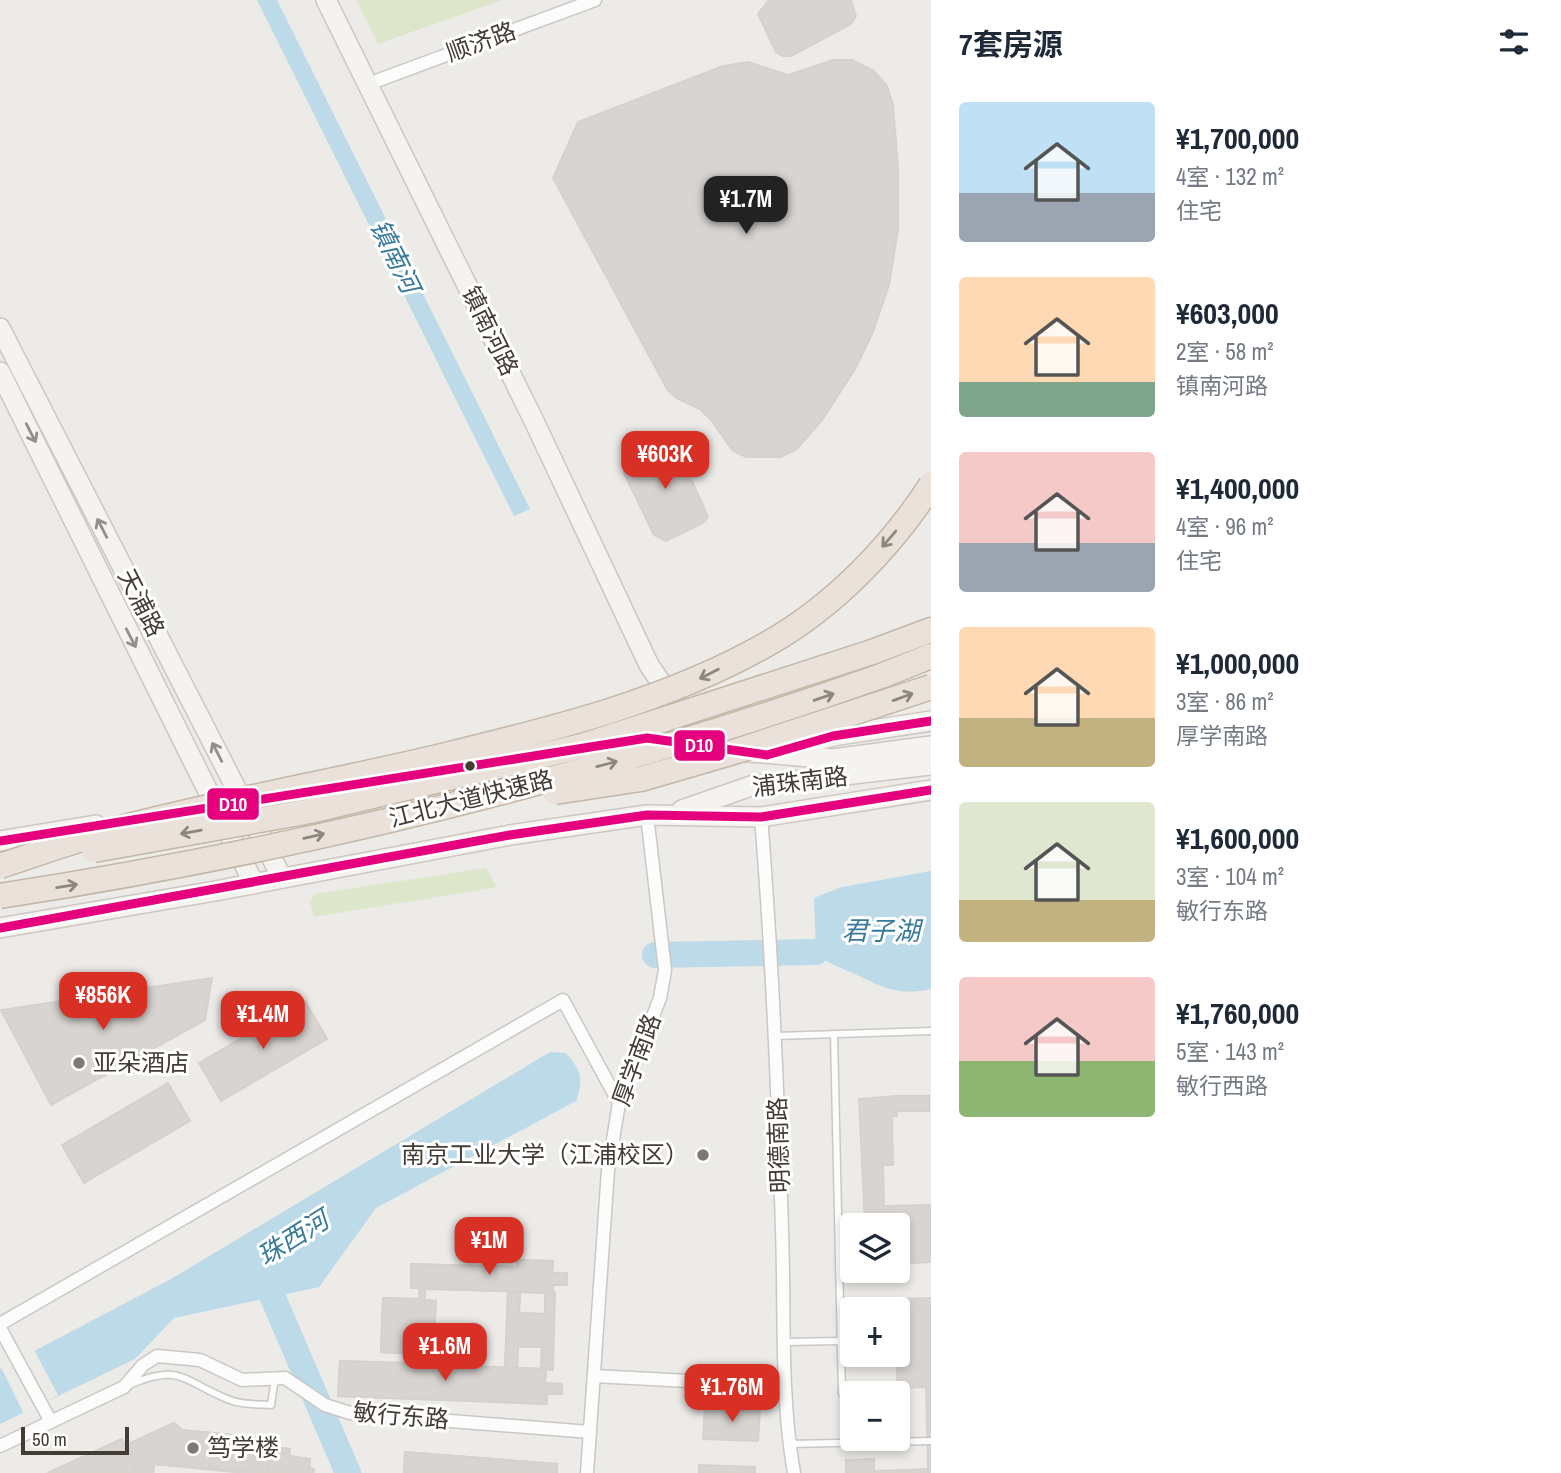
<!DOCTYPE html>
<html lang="zh">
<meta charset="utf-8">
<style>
:root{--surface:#fff;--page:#f6f6f7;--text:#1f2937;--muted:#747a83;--accent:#d93025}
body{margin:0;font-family:"Archivo Narrow","Noto Sans SC",sans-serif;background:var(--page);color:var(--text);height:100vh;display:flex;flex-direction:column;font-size:26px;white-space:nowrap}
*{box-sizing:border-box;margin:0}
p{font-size:23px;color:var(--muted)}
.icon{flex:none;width:38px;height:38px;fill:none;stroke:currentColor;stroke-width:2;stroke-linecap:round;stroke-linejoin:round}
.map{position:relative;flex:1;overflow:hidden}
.panel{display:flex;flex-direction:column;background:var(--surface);width:630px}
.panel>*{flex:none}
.controls{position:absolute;left:840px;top:1213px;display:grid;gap:14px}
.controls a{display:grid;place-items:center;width:70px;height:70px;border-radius:7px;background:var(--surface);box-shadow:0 4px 10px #0003;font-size:35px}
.scale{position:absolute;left:21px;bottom:18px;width:108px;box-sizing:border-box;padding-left:7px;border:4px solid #423c35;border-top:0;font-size:19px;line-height:24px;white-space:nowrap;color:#423c35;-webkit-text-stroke:5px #fff;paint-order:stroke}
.price{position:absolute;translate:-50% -60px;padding:0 16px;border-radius:14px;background:var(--accent);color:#fff;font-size:23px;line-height:46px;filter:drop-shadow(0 2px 4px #0008)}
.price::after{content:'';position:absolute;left:50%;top:42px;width:21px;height:16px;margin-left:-10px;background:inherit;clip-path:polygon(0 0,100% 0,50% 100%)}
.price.selected{background:#222;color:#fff}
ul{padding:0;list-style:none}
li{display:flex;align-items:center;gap:21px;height:175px;padding:0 28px}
li span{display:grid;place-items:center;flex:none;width:196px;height:140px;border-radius:7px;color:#555}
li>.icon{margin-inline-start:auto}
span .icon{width:84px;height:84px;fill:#fffc;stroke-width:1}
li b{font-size:30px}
h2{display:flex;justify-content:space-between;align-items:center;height:84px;padding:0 28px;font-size:30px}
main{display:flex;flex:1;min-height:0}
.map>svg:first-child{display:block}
</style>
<main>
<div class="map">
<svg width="931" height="1473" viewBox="0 0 931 1473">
<rect width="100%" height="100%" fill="#edebe8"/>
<g fill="#dde6ca">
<path d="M356,0H502L378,44Z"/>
<path d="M486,868L497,887L314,917L310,902L315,894Z"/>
</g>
<g fill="#bcdae8">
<path d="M257,0H277L530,509L514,516Z"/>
<path d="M931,871V989C894,997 880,985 848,971C834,965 827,963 816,952L814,898L842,887Z"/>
<path d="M550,1052L566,1053C581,1070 584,1080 576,1101L376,1208L319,1287L174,1318L135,1359L0,1424V1369L171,1279Z"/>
</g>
<path fill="#edebe8" d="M33,1348L58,1395L24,1414L0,1365Z"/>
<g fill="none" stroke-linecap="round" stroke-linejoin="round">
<g stroke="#bcdae8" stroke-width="26">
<path d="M655,955L816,952"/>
<path d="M259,1265L348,1473"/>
</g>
</g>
<g fill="#d7d4d1" stroke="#d5d2ce" stroke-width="2" fill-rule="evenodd">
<path d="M769,0H851L856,16L851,24L791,56H783L776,52L758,14Z"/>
<path d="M833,60H852L874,71L887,86L893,105L898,167V230L889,285L872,334L855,369L823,419L797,449L781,457H746L733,451L711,420L700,409L676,398L667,389L553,178L578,122L723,66L748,62L788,75Z"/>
<path d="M667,442L678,449L708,517L703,523L666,541L654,535L624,473V465L628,459Z"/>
<path d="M212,978L205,1020L51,1105L1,1010Z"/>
<path d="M305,1001L327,1039L221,1101L199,1063Z"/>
<path d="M168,1083L190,1121L84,1183L62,1145Z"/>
<path d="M896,1096L897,1116H892L893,1165H883L884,1206L931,1205V1262L898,1264V1225H865L859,1099Z"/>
<path d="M896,1096H929V1111H897Z"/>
<path d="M517,1260L553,1261L552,1273H567V1285H553V1370L546,1369L545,1383L562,1384V1394H547V1404L338,1396L340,1361L414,1363L415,1354L381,1352L383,1298L419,1299L420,1288H411V1264L517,1267ZM425,1289L508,1291L505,1368L422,1364V1355H433L436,1301L425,1300ZM520,1292L545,1293V1314L519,1313ZM518,1347H542L541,1369L517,1368Z"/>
<path d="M517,1260L553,1261L552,1273H567V1285H553V1293L411,1288V1264L517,1267Z"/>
<path d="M420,1288L425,1289V1300L436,1301L433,1355H422V1364L414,1363L415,1354L381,1352L383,1298L419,1299Z"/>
<path d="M508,1291L520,1292L519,1313L545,1314V1293L555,1292L553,1370L541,1369L542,1347H518L517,1368H505Z"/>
<path d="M931,1298V1387L897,1388L898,1309H895V1299Z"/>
<path d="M340,1361L546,1369L545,1383L562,1384V1394H547V1404L338,1396Z"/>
<path d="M926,1387H931V1469H928Z"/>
<path d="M705,1406L760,1408L758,1441L703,1439Z"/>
<path d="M174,1423L182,1430L275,1439L271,1446L290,1449L289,1456L310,1459L309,1468L314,1469L313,1473H244L154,1464L153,1473H48L122,1439L124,1446Z"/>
<path d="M174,1423L182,1430L275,1439L268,1473L154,1464L153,1473H136L124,1446Z"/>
<path d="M122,1439L136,1473H48Z"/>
<path d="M271,1446L290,1449L289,1456L310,1459L309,1468L314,1469L313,1473H268Z"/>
<path d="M405,1452L557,1464V1473H404Z"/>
<path d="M405,1452L557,1464V1473H404Z"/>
<path d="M874,1459V1471L931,1469V1473H846V1460Z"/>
<path d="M699,1465L755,1467V1473H699Z"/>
</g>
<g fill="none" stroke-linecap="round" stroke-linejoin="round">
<g stroke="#cac7c4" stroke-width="9">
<g id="lane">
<path d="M834,1034L842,1394"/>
<path d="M776,1036L931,1031"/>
<path d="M785,1342L841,1341"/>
<path d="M129,1385C179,1363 182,1380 227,1399C241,1405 256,1404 271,1405L275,1378"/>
<path d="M789,1444L931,1441"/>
</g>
</g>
<g stroke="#cac7c4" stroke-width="15">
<g id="street">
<path d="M368,84L595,0"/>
<path d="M761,817C772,954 778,1092 782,1230C785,1311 780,1393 794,1473"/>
<path d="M0,1324L563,1000L619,1103"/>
<path d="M0,1328L50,1420"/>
<path d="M594,1376L784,1386"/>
<path d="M0,1446L124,1387L143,1365L157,1356L200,1360L242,1380L285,1378L325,1405L350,1413L590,1432"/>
<path d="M587,1473L608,1170L619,1103L660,998L665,970L647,815"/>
</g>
</g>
<g stroke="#ccc7c0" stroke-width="22">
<g id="secondary">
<path d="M326,0L534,421L649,665L704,746"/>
<path d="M0,328L282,878"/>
<path d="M0,372L254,884"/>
<path d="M737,751L833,759L931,746"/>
<path d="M781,751L833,736L931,721"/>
<path d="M682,810L751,786L931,765"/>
<path d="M0,841L96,825"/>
<path d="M0,928L215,891L510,835L647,815L761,817L931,790"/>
</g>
</g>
<g stroke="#c2b6a6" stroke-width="27">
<g id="highway">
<path d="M872,652L931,630"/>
<path d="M881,676L931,656"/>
</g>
</g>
<use href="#lane" stroke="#fcfcfc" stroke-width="6"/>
<use href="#street" stroke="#fcfcfc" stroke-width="12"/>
<use href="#secondary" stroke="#f5f3ef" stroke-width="19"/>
<use href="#highway" stroke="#eae2da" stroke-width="24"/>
<g stroke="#c2b6a6" stroke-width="27" stroke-linecap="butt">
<g id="highway-bridge">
<path d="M555,792L641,779L737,751L931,687"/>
<path d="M94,850L310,811L582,746L872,652"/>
<path d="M0,866C40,853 80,838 121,828C228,800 338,781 446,755C557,728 670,700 769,643C834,606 891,547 931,485"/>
<path d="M0,896C299,850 595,777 881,676"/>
</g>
</g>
<use href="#highway-bridge" stroke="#eae2da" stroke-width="24"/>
<g stroke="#fff" stroke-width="14">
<g id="bus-1">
<path d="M0,841L647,738L767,755L833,736L931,721"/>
<path d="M0,928L510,835L647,815L761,817L931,790"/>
</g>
</g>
<use href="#bus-1" stroke="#e5007d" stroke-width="9"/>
</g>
<defs><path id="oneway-shaft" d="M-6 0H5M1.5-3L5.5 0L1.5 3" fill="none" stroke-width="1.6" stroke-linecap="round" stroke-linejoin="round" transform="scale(1.75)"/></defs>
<g stroke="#938e89">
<use href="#oneway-shaft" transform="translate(31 433) rotate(63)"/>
<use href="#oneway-shaft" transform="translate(102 528) rotate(-117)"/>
<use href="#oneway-shaft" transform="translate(131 638) rotate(63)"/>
<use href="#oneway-shaft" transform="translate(217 752) rotate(-117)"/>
</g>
<g stroke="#8e877f">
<use href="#oneway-shaft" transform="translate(889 539) rotate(131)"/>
<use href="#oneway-shaft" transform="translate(709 674) rotate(153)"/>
<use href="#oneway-shaft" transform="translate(824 697) rotate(-19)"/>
<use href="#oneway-shaft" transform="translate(903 697) rotate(-20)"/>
<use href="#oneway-shaft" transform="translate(607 764) rotate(-15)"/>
<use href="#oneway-shaft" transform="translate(191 832) rotate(170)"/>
<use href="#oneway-shaft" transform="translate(314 836) rotate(-13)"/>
<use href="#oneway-shaft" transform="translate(67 886) rotate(-9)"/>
</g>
<circle fill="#423c35" stroke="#fff" stroke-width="2.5" cx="470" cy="766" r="6"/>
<g fill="#7e7974" stroke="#fff" stroke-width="2.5">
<circle cx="79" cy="1063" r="7"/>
<circle cx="703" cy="1155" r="7"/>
<circle cx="193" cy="1448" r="7"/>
</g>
<g text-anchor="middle" stroke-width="6" stroke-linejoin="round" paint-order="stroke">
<g font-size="24" fill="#423c35" stroke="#fff">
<text transform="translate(481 42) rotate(-20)" y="8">顺济路</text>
<text transform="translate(490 331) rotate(64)" y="8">镇南河路</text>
<text transform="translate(141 603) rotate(63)" y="8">天浦路</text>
<text transform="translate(800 782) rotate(-7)" y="8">浦珠南路</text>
<text transform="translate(471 799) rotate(-14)" y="8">江北大道快速路</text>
<text transform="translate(637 1060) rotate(-70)" y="8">厚学南路</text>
<text transform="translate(779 1145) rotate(-92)" y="8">明德南路</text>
<text transform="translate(401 1416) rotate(5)" y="8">敏行东路</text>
</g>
<g font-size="24" fill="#423c35" stroke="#fff" text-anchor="start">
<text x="93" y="1071">亚朵酒店</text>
<text x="689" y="1163" text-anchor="end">南京工业大学（江浦校区）</text>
<text x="207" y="1456">笃学楼</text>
</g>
<g font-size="26" font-style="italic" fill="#387a9b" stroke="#fff">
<text transform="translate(395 256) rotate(64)" y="9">镇南河</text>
<text x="881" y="940">君子湖</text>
<text transform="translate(293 1238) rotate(-32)" y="9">珠西河</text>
</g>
</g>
<g stroke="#fff" stroke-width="2.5">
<rect x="673" y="729" width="53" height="33" rx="7" fill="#e5007d"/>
<rect x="206" y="787" width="54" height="34" rx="7" fill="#e5007d"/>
</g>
<g font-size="19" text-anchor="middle" font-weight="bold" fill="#fff">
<text x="699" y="752">D10</text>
<text x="233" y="811">D10</text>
</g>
</svg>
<div class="controls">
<a><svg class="icon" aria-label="layers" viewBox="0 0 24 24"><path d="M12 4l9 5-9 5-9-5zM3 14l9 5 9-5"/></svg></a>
<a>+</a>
<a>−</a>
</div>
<div class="scale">50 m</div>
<b class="price selected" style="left:746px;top:236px">¥1.7M</b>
<b class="price" style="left:665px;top:491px">¥603K</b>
<b class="price" style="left:103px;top:1032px">¥856K</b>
<b class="price" style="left:263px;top:1051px">¥1.4M</b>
<b class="price" style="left:489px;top:1277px">¥1M</b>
<b class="price" style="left:445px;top:1383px">¥1.6M</b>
<b class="price" style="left:732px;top:1424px">¥1.76M</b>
</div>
<section class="panel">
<h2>7套房源<svg class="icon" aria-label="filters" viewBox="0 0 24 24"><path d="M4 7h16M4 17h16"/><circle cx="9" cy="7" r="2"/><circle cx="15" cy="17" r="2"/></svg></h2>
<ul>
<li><span style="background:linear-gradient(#bfe0f5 65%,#9aa5b1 0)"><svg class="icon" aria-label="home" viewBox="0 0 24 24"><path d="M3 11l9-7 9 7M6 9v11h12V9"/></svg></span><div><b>¥1,700,000</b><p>4室 · 132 m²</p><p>住宅</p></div></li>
<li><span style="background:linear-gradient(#ffd9b3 75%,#7fa58c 0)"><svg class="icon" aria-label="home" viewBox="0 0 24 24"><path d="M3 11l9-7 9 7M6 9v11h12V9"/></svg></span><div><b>¥603,000</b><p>2室 · 58 m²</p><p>镇南河路</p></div></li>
<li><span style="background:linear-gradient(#f6c9c9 65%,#9aa5b1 0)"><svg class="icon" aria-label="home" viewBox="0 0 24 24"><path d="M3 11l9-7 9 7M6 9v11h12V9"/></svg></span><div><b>¥1,400,000</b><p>4室 · 96 m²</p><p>住宅</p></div></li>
<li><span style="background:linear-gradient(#ffd9b3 65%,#c2b280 0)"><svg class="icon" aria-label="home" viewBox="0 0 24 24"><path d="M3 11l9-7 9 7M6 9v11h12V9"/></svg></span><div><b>¥1,000,000</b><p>3室 · 86 m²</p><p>厚学南路</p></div></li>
<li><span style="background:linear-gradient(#dfe7d0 70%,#c2b280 0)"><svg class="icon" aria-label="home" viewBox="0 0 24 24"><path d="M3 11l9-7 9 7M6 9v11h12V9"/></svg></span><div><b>¥1,600,000</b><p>3室 · 104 m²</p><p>敏行东路</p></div></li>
<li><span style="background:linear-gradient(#f6c9c9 60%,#8fb573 0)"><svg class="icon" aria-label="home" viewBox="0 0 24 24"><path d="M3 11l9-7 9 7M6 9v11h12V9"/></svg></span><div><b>¥1,760,000</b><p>5室 · 143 m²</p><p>敏行西路</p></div></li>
</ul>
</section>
</main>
